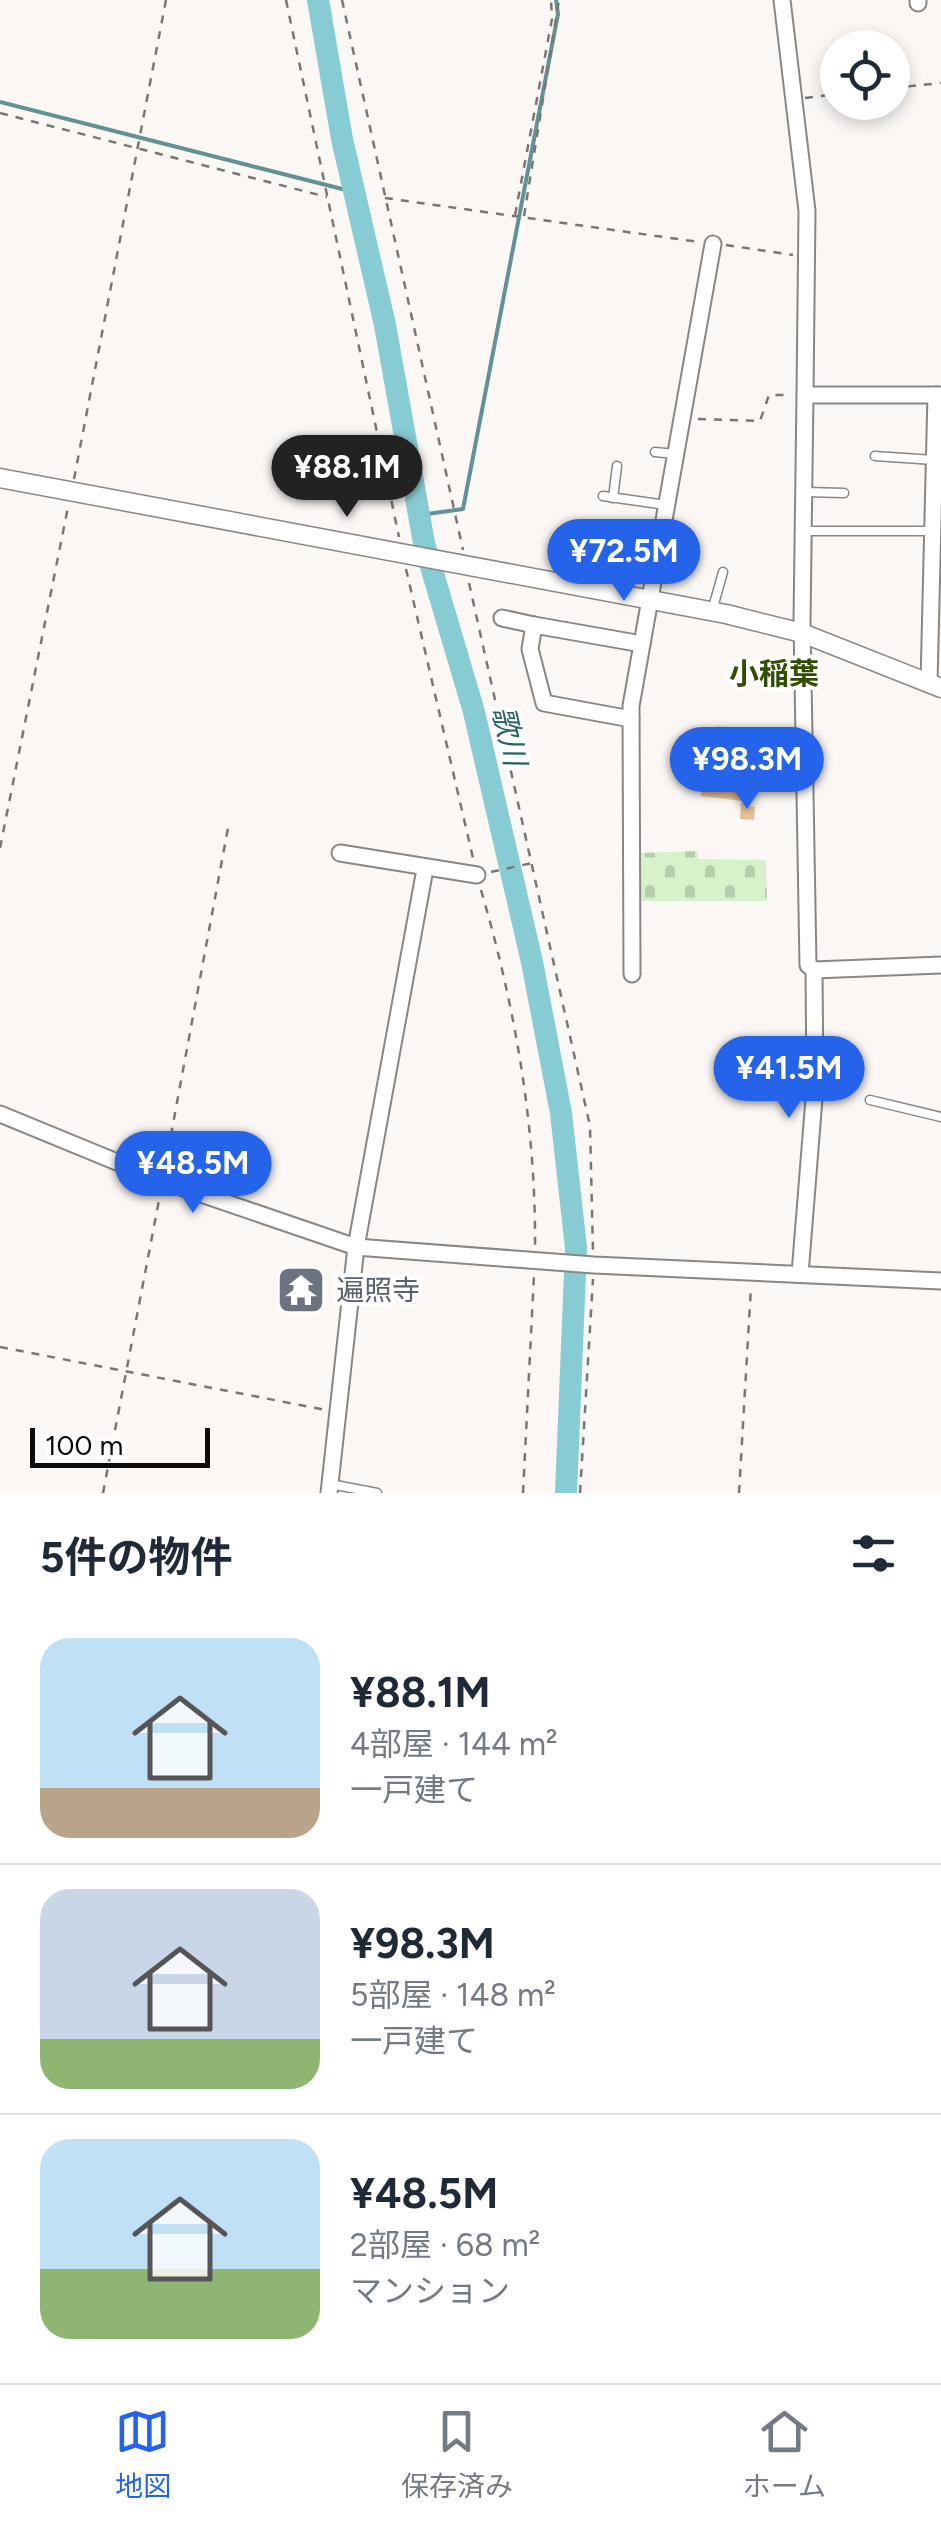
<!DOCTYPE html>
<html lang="ja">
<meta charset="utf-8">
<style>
:root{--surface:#fff;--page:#f2f2f3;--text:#1f2937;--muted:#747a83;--line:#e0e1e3;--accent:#2563eb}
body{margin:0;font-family:Figtree,"Noto Sans JP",sans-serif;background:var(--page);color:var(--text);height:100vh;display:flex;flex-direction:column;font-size:38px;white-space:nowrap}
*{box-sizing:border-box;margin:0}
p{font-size:32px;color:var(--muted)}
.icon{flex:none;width:55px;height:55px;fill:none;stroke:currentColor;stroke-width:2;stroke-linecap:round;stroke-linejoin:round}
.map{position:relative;height:1493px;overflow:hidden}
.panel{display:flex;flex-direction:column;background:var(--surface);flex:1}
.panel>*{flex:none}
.buttons{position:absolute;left:820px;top:30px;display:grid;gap:20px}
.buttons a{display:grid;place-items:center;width:90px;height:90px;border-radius:50%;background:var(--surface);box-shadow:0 5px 15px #0003;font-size:50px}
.scale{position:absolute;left:30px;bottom:25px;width:180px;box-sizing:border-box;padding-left:10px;border:5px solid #0c0b0a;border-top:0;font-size:28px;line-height:35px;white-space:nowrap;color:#0c0b0a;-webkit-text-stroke:8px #fff;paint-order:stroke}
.price{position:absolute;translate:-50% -85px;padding:0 22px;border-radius:35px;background:var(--accent);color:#fff;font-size:32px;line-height:65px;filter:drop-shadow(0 2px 5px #0008)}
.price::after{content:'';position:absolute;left:50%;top:60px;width:30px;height:22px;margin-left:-15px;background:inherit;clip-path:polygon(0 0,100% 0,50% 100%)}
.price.selected{background:#222;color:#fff}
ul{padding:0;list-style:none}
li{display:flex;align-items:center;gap:30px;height:250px;padding:0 40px}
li+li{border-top:2px solid var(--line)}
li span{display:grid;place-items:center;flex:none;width:280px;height:200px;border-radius:30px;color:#555}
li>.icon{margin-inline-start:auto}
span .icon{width:120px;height:120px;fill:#fffc;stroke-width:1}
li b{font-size:42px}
h2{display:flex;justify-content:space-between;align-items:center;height:120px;padding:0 40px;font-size:42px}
.tabs{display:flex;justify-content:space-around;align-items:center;height:140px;border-top:2px solid var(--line);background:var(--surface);font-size:28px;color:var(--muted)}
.tabs a{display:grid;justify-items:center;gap:5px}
.tabs .selected{color:var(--accent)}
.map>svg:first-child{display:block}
</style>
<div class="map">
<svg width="941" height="1493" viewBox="0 0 941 1493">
<defs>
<pattern id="cemetery-stones" width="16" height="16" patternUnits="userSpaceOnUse" patternTransform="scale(2.5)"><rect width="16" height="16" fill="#d5f2cb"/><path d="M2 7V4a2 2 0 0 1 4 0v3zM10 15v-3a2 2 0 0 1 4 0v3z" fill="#b6cead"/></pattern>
</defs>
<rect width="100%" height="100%" fill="#faf7f5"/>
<path fill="url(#cemetery-stones)" d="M698,851V859L766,860L767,901H638L637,853Z"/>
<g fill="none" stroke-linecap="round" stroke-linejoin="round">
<g stroke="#629296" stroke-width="4">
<path d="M0,102L354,192"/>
<path d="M420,515L463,509L558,14L556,0"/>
</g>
<path stroke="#87ccd2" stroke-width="22" d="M318,0L342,139L385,325L424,543L474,712L532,962L561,1113L576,1248L566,1493"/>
</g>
<g fill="#eac29a">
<path d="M718,726L779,738L776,766L745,764L743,801L701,796L703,765L712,763Z"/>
<path d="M741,803L755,807L754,820L740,819Z"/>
</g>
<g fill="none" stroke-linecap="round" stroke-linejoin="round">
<g stroke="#898785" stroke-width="11">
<g id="service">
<path d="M655,452L675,454"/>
<path d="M875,456L934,460"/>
<path d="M805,492L844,493"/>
<path d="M603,496L666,505"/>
<path d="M613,498L617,466"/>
<path d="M803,531H933"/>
<path d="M712,611L723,572"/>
<path d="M870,1100L941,1117"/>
<path d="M330,1484L377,1493"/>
</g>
</g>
<g stroke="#898785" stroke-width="19">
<g id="minor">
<path d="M782,0L807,211L805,395"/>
<path d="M918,0V3"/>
<path d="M941,395H805L802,622L808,965L814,970L941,965"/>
<path d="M502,618L534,625"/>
<path d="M929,683L936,395"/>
<path d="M631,719L544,703L530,649L534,625L642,644"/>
<path d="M340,853L477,875"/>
<path d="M632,974L631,706L713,244"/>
<path d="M0,1114L163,1181L356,1247L594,1265L941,1281"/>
<path d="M800,1274L815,1086L814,970"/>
<path d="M329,1493L356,1247L425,869"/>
</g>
</g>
<g stroke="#898785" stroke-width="21">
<path id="tertiary" d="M0,478L726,614L802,633L941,688"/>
</g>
<g stroke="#797775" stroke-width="2.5" stroke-dasharray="8 8" stroke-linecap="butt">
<path d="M286,0L399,537"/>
<path d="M342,0L463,550"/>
<path d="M892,88L941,83"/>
<path d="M805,98L838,94"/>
<path d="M0,113L327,197"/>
<path d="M385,198L699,242"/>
<path d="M515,215L552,19L551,0"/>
<path d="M524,216L559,0"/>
<path d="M726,245L793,255"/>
<path d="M698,419L760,421L769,395H790"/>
<path d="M74,479L166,0"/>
<path d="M406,569L473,858"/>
<path d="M469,583L590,1126L593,1251"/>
<path d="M0,848L68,507"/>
<path d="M491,872L532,863"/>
<path d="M481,890C515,1006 536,1126 535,1247"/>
<path d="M165,1167L228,828"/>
<path d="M0,1347L326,1410"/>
<path d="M103,1493L160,1195"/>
<path d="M523,1493L534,1275"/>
<path d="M580,1493L593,1279"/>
<path d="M739,1493L751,1287"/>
</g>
<use href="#service" stroke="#fff" stroke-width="8"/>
<use href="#minor" stroke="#fff" stroke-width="15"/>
<use href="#tertiary" stroke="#fff" stroke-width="18"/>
</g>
<defs>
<g id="temple-square" transform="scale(2.5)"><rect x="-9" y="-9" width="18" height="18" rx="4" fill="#6b7280" stroke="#fff"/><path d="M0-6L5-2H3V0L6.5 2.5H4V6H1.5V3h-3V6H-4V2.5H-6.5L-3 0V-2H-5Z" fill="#fff"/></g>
</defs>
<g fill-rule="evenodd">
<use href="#temple-square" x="301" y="1290"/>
</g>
<g text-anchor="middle" stroke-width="8" stroke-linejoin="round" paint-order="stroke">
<g font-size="28" fill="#5b616d" stroke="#fff" text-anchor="start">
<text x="336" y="1300">遍照寺</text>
</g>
<g font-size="30" font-weight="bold" fill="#314d04" stroke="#fff">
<text x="774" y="684">小稲葉</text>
</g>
<g font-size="30" font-style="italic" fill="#276066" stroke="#fff">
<text transform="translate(509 736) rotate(77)" y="10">歌川</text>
</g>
</g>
</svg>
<div class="buttons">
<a><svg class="icon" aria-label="locate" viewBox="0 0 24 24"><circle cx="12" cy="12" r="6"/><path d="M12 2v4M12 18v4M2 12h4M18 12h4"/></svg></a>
</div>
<div class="scale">100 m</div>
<b class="price selected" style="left:347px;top:520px">¥88.1M</b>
<b class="price" style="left:624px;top:604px">¥72.5M</b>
<b class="price" style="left:747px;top:812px">¥98.3M</b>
<b class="price" style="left:789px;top:1121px">¥41.5M</b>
<b class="price" style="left:193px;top:1216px">¥48.5M</b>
</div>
<section class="panel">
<h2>5件の物件<svg class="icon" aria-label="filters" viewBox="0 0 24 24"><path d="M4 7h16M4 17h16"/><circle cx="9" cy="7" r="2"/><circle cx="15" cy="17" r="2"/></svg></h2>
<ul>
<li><span style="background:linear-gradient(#bfe0f5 75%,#b9a48a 0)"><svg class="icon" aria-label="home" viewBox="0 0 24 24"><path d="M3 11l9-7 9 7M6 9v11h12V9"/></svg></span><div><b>¥88.1M</b><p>4部屋 · 144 m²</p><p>一戸建て</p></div></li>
<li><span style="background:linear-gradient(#c9d6e8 75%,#8fb573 0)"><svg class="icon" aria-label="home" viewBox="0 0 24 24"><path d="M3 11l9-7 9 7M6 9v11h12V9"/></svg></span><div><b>¥98.3M</b><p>5部屋 · 148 m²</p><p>一戸建て</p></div></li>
<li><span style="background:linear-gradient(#bfe0f5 65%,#8fb573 0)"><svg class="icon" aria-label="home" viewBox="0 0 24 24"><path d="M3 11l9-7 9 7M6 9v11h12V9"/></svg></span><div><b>¥48.5M</b><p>2部屋 · 68 m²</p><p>マンション</p></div></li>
</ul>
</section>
<nav class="tabs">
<a class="selected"><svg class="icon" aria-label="map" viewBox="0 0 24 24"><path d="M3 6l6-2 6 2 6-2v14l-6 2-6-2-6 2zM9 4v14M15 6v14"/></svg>地図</a>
<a><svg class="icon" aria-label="saved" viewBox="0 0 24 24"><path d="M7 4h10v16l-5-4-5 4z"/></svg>保存済み</a>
<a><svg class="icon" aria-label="home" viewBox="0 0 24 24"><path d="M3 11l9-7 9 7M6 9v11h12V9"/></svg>ホーム</a>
</nav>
